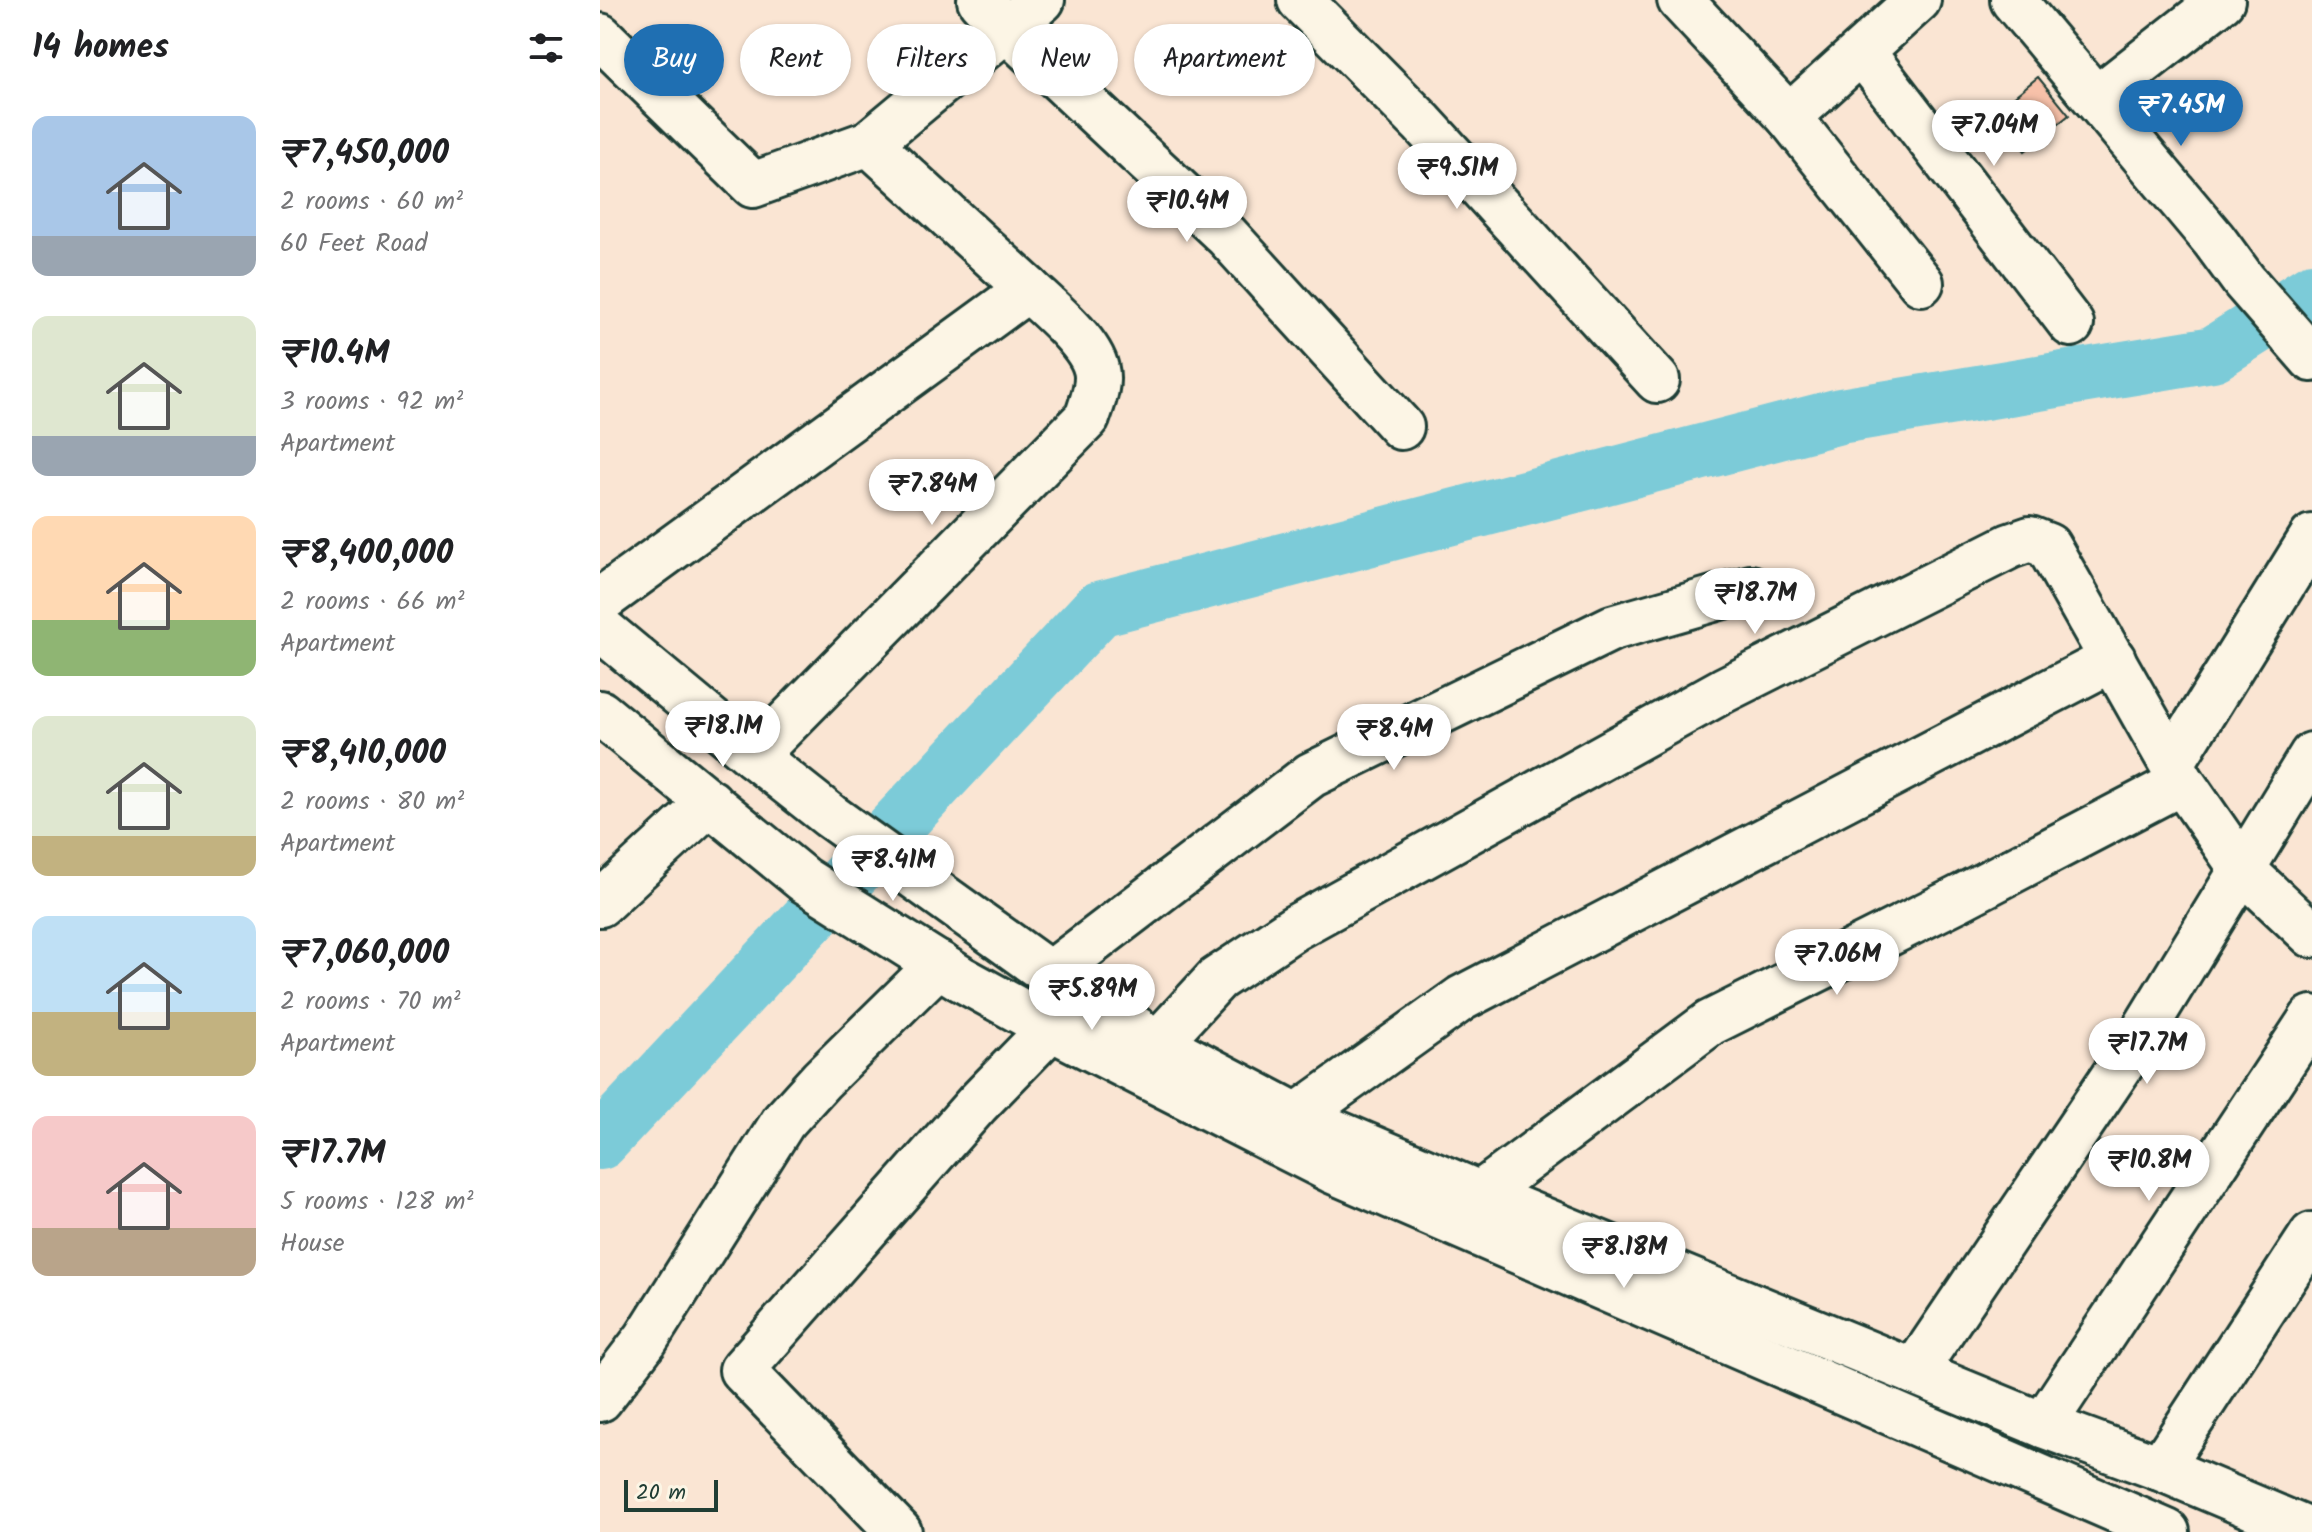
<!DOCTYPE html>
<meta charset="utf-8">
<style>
:root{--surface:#fff;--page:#f2f2f2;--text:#202124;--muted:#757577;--accent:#1f6fb2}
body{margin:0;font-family:Kalam,sans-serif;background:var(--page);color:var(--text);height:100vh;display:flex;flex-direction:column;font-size:30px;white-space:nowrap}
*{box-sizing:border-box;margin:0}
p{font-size:26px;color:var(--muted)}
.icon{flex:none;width:44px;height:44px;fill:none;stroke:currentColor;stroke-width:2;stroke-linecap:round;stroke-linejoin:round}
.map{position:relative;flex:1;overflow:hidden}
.side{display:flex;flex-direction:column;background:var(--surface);width:600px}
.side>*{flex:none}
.hud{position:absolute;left:24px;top:24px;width:760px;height:72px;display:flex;gap:16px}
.scale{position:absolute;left:24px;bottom:20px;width:94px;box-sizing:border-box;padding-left:8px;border:4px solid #1f3d34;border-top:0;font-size:22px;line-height:28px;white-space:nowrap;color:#1f3d34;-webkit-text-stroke:6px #fcf5e5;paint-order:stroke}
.price{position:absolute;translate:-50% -68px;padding:0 18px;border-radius:28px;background:#fff;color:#222;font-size:26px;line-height:52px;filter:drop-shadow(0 2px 4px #0008)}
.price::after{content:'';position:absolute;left:50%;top:48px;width:24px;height:18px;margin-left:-12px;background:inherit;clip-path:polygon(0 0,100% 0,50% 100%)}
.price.selected{background:var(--accent);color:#fff}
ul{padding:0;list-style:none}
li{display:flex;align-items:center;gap:24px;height:200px;padding:0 32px}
li span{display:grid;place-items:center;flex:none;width:224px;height:160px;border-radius:16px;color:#555}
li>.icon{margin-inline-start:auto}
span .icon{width:96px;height:96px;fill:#fffc;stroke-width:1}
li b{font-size:34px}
h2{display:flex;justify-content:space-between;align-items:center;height:96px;padding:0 32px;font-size:34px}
.chip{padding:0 28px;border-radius:36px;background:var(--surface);box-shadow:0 2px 6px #0004;font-size:28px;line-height:72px}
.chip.selected{background:var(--accent);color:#fff}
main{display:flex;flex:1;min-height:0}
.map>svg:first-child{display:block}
</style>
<main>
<section class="side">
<h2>14 homes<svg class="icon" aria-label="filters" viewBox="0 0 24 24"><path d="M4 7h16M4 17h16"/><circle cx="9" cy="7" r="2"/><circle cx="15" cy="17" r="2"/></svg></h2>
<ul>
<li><span style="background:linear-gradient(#a9c7e8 75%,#9aa5b1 0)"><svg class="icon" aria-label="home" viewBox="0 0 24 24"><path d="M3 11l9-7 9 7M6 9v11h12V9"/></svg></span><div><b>₹7,450,000</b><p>2 rooms · 60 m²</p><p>60 Feet Road</p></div></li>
<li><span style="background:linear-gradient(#dfe7d0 75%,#9aa5b1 0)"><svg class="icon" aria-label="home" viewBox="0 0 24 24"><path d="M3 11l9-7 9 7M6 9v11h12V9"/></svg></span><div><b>₹10.4M</b><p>3 rooms · 92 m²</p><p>Apartment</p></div></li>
<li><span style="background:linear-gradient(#ffd9b3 65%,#8fb573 0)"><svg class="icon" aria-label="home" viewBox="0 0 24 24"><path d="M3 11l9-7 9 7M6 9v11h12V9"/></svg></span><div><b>₹8,400,000</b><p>2 rooms · 66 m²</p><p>Apartment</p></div></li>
<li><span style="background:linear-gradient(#dfe7d0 75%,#c2b280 0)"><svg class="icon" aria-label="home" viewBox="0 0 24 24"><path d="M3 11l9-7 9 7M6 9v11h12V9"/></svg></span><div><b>₹8,410,000</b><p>2 rooms · 80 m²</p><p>Apartment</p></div></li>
<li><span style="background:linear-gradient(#bfe0f5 60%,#c2b280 0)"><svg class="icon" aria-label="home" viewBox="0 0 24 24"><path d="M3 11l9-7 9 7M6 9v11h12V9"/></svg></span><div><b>₹7,060,000</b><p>2 rooms · 70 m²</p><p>Apartment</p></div></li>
<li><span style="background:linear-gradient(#f6c9c9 70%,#b9a48a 0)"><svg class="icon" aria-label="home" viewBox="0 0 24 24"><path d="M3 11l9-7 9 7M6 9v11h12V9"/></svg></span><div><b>₹17.7M</b><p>5 rooms · 128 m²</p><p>House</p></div></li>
</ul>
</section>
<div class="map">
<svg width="1712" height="1532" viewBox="0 0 1712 1532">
<rect width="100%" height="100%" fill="#fae5d3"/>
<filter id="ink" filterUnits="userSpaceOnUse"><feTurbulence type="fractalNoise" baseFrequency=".0125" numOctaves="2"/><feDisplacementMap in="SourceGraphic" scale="16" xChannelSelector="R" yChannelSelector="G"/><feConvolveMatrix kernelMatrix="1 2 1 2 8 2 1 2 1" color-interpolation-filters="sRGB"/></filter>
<g filter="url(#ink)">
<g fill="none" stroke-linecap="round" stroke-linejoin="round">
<path stroke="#7ccbd8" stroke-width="56" d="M0,1142L499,609L1240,416L1613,354L1712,291"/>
</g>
<path fill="#f7c1a9" stroke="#1f3d34" stroke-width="2" d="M1438,77L1469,115L1425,151L1394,113Z"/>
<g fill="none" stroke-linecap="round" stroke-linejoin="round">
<g stroke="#1f3d34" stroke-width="50">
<g id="minor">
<path d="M380,0L406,29L442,0"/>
<path d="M700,0L822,123L1057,380"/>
<path d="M1080,0L1189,117L1321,283"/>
<path d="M1413,0L1614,240L1644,281L1712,359"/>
<path d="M0,36L153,185L269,143L428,289L0,601"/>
<path d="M1263,53L1471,324"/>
<path d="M1496,99L1622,0"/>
<path d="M1189,117L1318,0"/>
<path d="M269,143L406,29L627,236L801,427"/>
<path d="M154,756L487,418C492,403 500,385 496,369C490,342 448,308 428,289"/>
<path d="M1572,763L1712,537"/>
<path d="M0,904L110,802"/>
<path d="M450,974L711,775L1012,628L1151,588"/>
<path d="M558,1043L617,979L694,928L1124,690L1410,546L1430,539L1448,546L1582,782L1642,869L1712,935"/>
<path d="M697,1116L862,998L1513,659"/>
<path d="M880,1194L1110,1023L1358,899L1582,782"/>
<path d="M1314,1372L1536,1043L1712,755"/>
<path d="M0,1399L46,1339L183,1122L221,1080L339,964"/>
<path d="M1443,1425L1712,1018"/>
<path d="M1560,1468L1712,1235"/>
<path d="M299,1532L142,1370L377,1104L451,1028L475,998"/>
</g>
</g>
<g stroke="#1f3d34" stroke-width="50">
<g id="major">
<path d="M0,628L154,756L230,816L450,974L558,1043L697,1116L880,1194L1443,1425L1560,1468L1712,1532"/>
<path d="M0,713L204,880L360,978L451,1028L731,1170L1567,1532"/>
</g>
</g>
<use href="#minor" stroke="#fcf5e5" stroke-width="44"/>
<use href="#major" stroke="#fcf5e5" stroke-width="44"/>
</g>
</g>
</svg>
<div class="scale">20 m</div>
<b class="price selected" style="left:1581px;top:148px">₹7.45M</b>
<b class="price" style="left:1394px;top:168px">₹7.04M</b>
<b class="price" style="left:857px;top:211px">₹9.51M</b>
<b class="price" style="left:587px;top:244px">₹10.4M</b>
<b class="price" style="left:332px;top:527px">₹7.84M</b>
<b class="price" style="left:1155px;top:636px">₹18.7M</b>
<b class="price" style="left:123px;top:769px">₹18.1M</b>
<b class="price" style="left:794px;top:772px">₹8.4M</b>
<b class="price" style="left:293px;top:903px">₹8.41M</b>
<b class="price" style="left:1237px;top:997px">₹7.06M</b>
<b class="price" style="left:492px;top:1032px">₹5.89M</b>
<b class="price" style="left:1547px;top:1086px">₹17.7M</b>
<b class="price" style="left:1549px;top:1203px">₹10.8M</b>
<b class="price" style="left:1024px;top:1290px">₹8.18M</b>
<div class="hud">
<a class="chip selected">Buy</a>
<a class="chip">Rent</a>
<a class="chip">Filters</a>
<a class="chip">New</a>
<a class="chip">Apartment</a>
</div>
</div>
</main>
